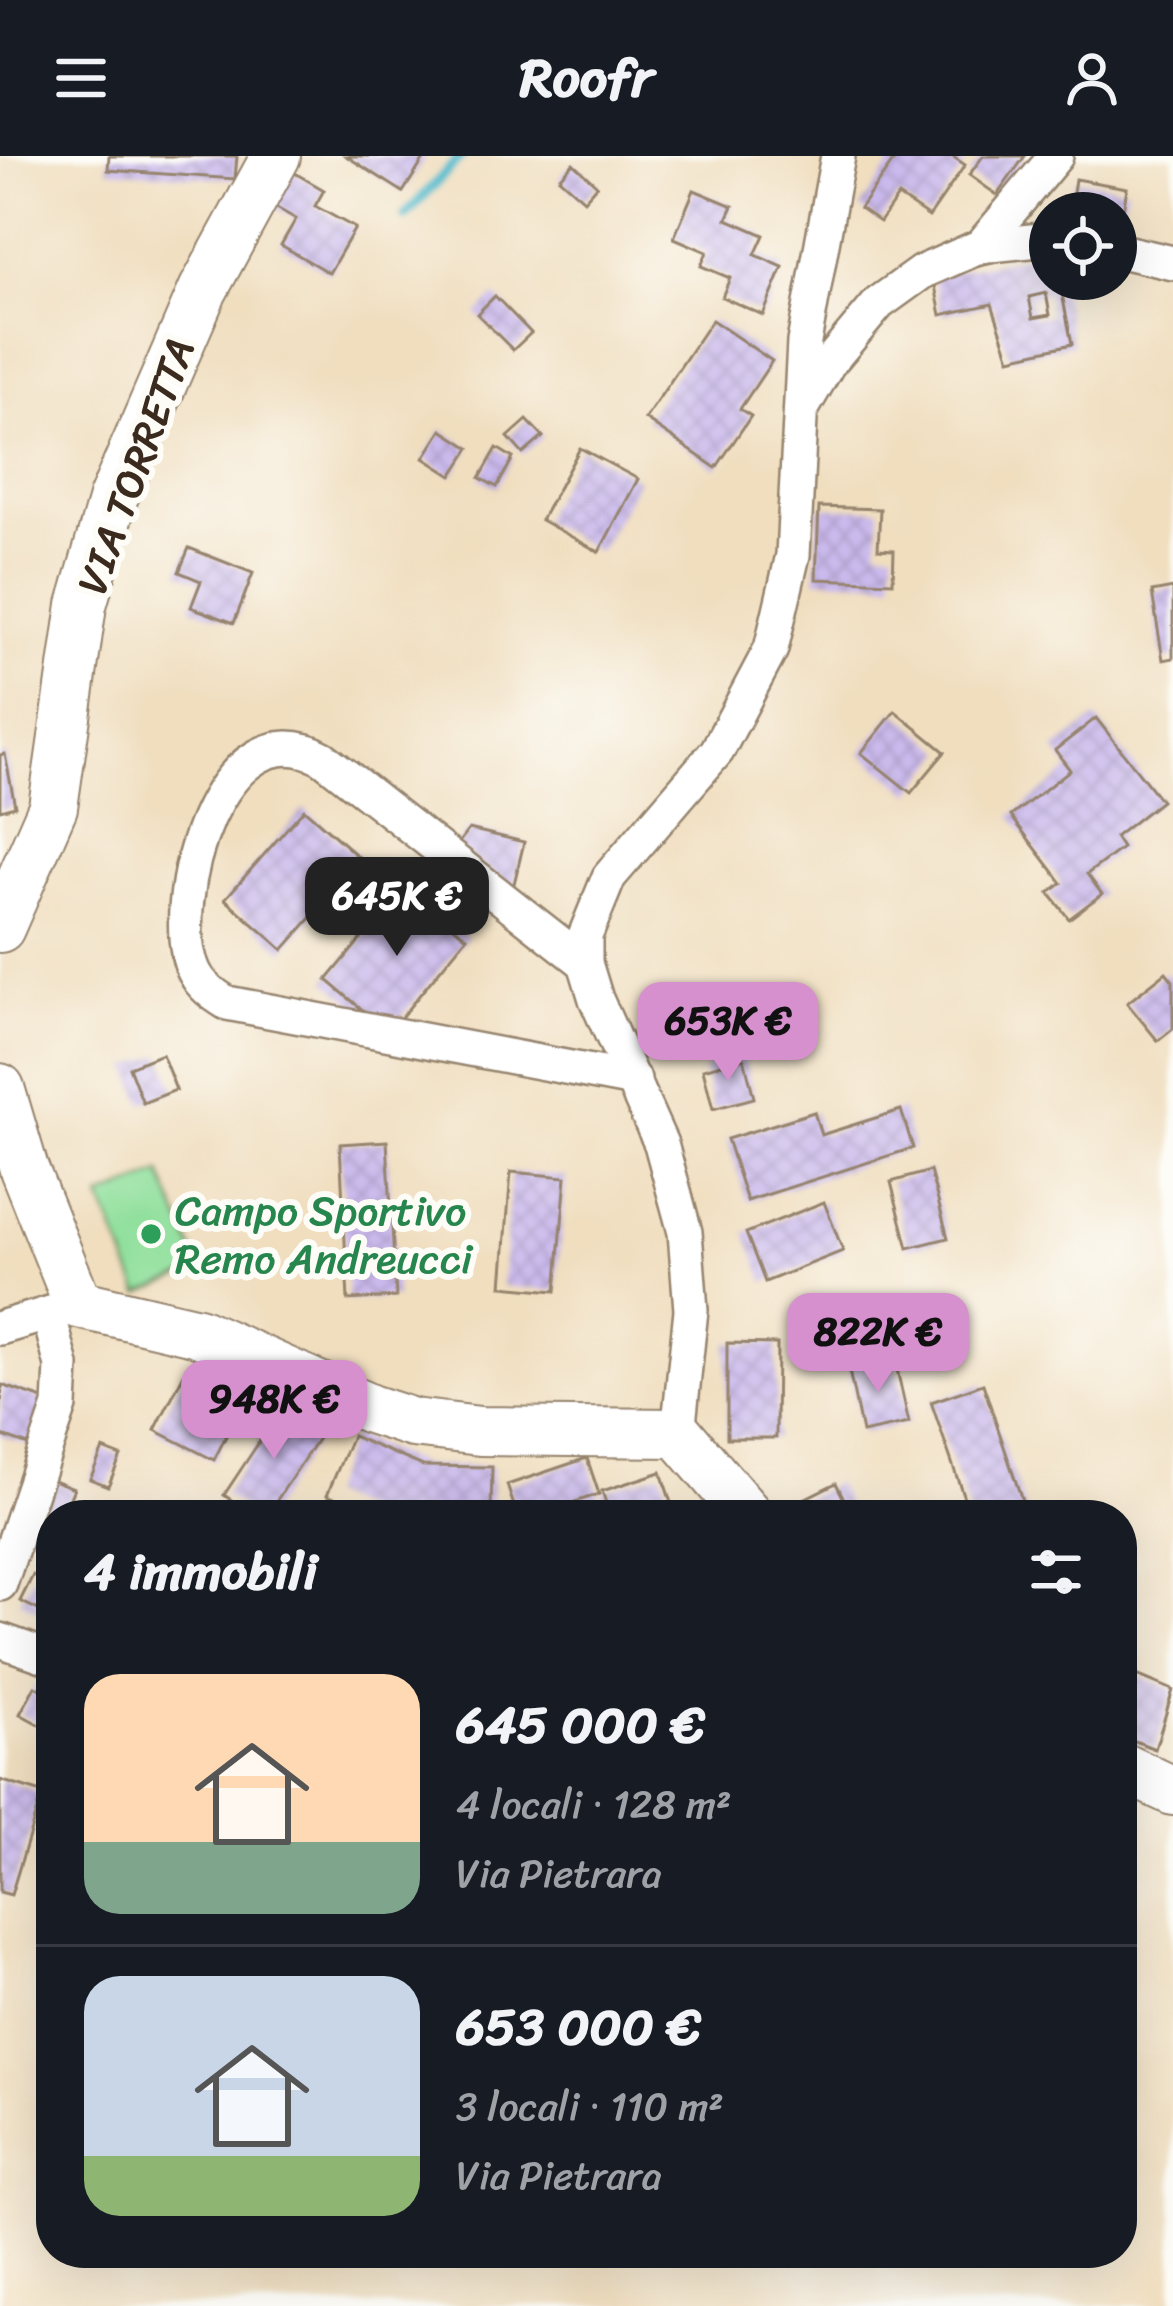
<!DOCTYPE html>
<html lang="it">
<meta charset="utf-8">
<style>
:root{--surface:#171b24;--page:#20242c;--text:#f1f3f6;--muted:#9ea1a6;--line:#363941;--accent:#d690ce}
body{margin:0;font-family:Sriracha,sans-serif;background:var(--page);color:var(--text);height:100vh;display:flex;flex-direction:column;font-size:45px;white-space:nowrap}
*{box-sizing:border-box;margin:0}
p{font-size:39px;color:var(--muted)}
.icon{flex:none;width:66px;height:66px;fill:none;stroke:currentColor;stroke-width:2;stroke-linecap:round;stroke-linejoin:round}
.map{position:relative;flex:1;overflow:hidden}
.panel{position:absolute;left:36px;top:1344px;width:1101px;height:768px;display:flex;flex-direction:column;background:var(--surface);border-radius:48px;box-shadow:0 12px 48px #0002}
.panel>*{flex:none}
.controls{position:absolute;left:1029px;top:36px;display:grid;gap:24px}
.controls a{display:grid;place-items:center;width:108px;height:108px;border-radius:50%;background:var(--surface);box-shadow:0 12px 48px #0002;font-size:60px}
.price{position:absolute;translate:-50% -102px;padding:0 27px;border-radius:24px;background:var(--accent);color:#111;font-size:39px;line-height:78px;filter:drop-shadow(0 3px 6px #0008)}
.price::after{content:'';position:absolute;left:50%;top:72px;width:36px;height:27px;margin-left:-18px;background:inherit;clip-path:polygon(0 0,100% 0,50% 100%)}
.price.selected{background:#222;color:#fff}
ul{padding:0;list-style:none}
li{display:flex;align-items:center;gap:36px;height:300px;padding:0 48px}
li+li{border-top:3px solid var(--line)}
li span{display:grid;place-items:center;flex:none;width:336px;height:240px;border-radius:36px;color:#555}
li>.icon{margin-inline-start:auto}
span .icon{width:144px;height:144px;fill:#fffc;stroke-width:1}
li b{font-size:51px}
h2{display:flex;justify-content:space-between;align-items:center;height:144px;padding:0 48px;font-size:51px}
header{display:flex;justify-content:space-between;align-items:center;height:156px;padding:0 48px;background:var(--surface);font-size:54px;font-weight:800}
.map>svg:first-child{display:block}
</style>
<header><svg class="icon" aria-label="menu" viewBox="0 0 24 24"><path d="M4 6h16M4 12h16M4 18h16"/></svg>Roofr<svg class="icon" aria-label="person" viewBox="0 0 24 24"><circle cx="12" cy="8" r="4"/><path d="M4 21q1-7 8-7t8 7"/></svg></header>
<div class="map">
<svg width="1173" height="2150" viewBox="0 0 1173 2150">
<defs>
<pattern id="building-cross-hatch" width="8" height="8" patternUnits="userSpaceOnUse" patternTransform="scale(3)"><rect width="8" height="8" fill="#cab9ec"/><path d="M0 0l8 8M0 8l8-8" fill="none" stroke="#ae9fca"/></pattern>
</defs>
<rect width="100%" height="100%" fill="#fdfcf7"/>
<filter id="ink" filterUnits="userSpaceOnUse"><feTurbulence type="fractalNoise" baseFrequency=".00833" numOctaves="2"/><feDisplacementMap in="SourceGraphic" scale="24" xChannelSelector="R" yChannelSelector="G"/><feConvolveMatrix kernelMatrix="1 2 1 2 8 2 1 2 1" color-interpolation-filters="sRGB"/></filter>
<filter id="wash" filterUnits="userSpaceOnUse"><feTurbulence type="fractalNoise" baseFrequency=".004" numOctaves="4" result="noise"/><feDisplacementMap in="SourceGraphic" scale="48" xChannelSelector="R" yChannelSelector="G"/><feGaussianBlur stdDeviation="2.7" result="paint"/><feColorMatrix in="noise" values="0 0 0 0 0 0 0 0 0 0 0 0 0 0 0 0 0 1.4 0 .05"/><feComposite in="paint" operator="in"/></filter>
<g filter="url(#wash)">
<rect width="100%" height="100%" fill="#f0debf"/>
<path fill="#92e09e" stroke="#66855e" stroke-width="3" d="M161,1017L201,1113L140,1138L101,1042Z"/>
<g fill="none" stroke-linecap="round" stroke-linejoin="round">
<path stroke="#4cb8c9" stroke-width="10" d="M405,60L461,0"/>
</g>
<g id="blocks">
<g fill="url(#building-cross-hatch)" fill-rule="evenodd">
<path d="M109,0H237L235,23L108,14Z"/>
<path d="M346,0H426L403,36Z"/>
<path d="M897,0H952L965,9L929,61L898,40L880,66L860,52Z"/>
<path d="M983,0H1025L997,39L969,19Z"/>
<path d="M573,7L597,29L584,44L559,22Z"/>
<path d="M293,16L324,34L315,50L355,72L329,117L281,89L296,63L273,50Z"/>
<path d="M1075,23L1127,32L1118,82L1116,57H1070Z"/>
<path d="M694,34L733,50L727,63L764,79L755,99L783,111L763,159L722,141L730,122L701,110L707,96L674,82Z"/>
<path d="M1050,95V123H1059L1072,188L1010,202L992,148L941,159L933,120ZM1046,137L1050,159L1033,162L1029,141Z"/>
<path d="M495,140L531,177L513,194L477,158Z"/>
<path d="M712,164L772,205L740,253L751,260L716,312L645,263Z"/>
<path d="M527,264L543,281L523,298L508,281Z"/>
<path d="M442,274L470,292L452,320L424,302Z"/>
<path d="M497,292L513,302L497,331L480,322Z"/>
<path d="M580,292L638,323L599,396L541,364Z"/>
<path d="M819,351L880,353L878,393L894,394L893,426L816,423Z"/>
<path d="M189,392L253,417L234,467L191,451L201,425L179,416Z"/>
<path d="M1173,432V502L1163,504L1152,436Z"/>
<path d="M895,555L945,596L911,637L861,597Z"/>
<path d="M1096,562L1161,645L1115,681L1122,692L1087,718L1102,738L1069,763L1049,737L1062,727L1011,660L1070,614L1055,594Z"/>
<path d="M5,598L15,650L0,654V599Z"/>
<path d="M304,653L362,704L283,794L225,743Z"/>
<path d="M469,673L524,686L513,732L456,690Z"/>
<path d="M405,730L467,781L389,876L327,824Z"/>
<path d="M1166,816L1173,825V873L1158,885L1127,847Z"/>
<path d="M162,898L176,934L143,947L129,911Z"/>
<path d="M744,902L754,942L713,953L703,913Z"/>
<path d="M901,954L913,992L747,1045L727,983L814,956L821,979Z"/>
<path d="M387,985L396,1141L348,1144L340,988Z"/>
<path d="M930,1015L948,1082L908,1092L891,1026Z"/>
<path d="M511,1016L566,1021L556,1135L502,1130Z"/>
<path d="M824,1046L843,1095L765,1126L746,1077Z"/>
<path d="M727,1187L777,1188L776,1282H727Z"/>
<path d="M894,1200L909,1267L862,1277L848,1210Z"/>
<path d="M187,1212L233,1235L239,1254L214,1304L155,1274Z"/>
<path d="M983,1228L1027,1359H970L931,1246Z"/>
<path d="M2,1229L46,1244L31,1290L0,1279Z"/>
<path d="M285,1247L324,1273L267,1359H253L224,1339Z"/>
<path d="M352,1280L423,1310L492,1311L491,1359H421L422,1351L418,1359H374L327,1339Z"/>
<path d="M103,1293L121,1300L108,1330L90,1323Z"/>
<path d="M587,1302L599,1338L575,1346L579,1359H517L507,1329Z"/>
<path d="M661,1316L675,1359H610L602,1335Z"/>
<path d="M53,1324L74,1332L63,1359H51V1379L32,1371Z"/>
<path d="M836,1327L852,1359H809L802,1344Z"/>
<path d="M33,1419L51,1427V1460L20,1445Z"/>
<path d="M1122,1513L1173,1534L1155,1593L1122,1580Z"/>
<path d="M35,1530L51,1539V1575L20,1558Z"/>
<path d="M0,1624L42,1637L11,1739L0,1736Z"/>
</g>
</g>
</g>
<g filter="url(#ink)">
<use href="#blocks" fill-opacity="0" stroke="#96846e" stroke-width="3"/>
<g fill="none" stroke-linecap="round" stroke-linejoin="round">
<g stroke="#96846e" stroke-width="38">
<g id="street">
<path d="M981,90L1050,83"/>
<path d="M1116,94L1173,107"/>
<path d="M803,251L828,208L879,147L922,116L981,90L1056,0"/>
<path d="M585,807L323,602C220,545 163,749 194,815C201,830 214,839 227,847L634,924"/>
<path d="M0,1172L67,1152"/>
<path d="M678,1277L691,1154L685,1076L661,988L596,843L585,807V780L609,721L717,595L771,493L793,399L804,186L838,0"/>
<path d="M0,1428L60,1250L62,1210L49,1160"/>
<path d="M0,1484L51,1502"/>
</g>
</g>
<g stroke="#96846e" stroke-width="52">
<g id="secondary">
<path d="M0,772L53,651L82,449L113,342L203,134L276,0"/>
<path d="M0,932L24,1013L78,1148L198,1176L370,1253L413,1267L480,1275L678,1277L748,1359"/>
<path d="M1122,1611L1173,1635"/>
</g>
</g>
<use href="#street" stroke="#fff" stroke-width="33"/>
<use href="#secondary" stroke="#fff" stroke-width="48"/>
</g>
</g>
<circle fill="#2e9e5b" stroke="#fdfcf7" stroke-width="4.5" cx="151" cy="1078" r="12"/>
<g text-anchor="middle" stroke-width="12" stroke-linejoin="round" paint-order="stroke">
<g font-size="42" fill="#3b2a1e" stroke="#fdfcf7">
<text transform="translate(135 310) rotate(-70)" y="15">VIA TORRETTA</text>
</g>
<g font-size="42" fill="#27864d" stroke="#fdfcf7" text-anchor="start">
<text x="175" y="1069">Campo Sportivo<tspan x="175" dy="48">Remo Andreucci</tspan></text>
</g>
</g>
</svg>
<div class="controls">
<a><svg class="icon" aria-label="locate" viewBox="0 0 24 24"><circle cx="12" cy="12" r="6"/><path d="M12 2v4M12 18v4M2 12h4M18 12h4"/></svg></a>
</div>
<b class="price selected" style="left:397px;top:803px">645K €</b>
<b class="price" style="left:728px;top:928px">653K €</b>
<b class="price" style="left:878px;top:1239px">822K €</b>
<b class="price" style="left:274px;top:1306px">948K €</b>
<section class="panel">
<h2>4 immobili<svg class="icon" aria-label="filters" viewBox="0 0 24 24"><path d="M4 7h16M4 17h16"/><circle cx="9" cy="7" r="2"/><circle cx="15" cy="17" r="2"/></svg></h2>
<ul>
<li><span style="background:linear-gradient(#ffd9b3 70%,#7fa58c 0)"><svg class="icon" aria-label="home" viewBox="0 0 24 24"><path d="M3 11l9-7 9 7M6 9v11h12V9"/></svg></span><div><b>645 000 €</b><p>4 locali · 128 m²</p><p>Via Pietrara</p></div></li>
<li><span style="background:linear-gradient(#c9d6e8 75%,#8fb573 0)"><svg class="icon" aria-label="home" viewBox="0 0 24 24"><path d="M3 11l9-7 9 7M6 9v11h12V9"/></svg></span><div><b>653 000 €</b><p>3 locali · 110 m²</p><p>Via Pietrara</p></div></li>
</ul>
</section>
</div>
